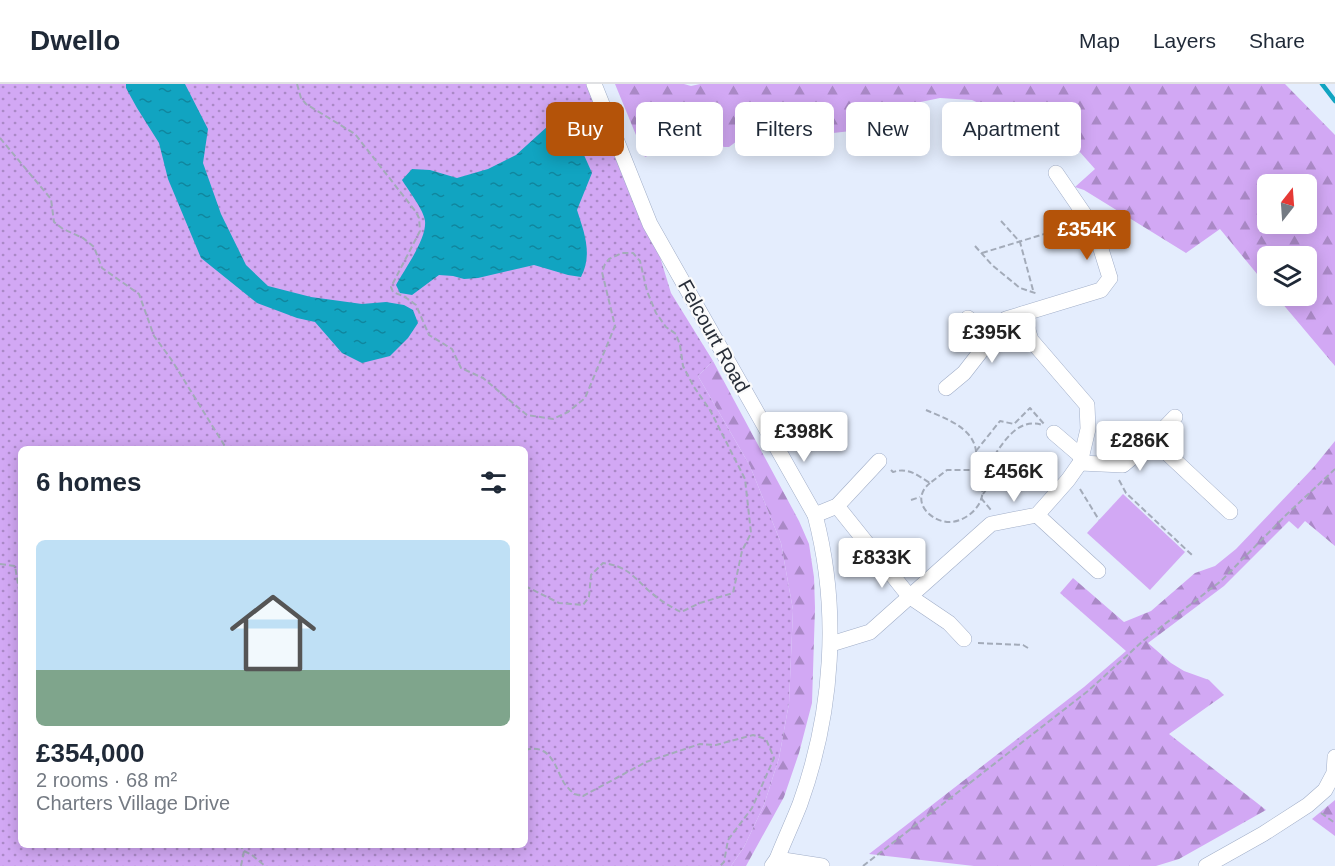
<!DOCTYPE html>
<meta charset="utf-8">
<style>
:root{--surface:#fff;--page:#f2f2f3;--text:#1f2937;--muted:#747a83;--line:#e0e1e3;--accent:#b45309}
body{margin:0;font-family:Arial,sans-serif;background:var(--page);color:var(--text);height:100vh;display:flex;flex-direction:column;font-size:22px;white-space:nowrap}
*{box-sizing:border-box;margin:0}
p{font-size:20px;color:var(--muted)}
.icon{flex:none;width:33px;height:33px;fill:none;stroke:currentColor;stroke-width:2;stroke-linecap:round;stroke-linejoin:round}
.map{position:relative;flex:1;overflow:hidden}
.panel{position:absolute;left:18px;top:362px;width:510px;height:402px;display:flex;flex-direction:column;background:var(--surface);border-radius:9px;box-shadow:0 3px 15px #0003}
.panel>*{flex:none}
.banner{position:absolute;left:546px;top:18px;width:570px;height:54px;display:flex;gap:12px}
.needle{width:39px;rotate:17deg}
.buttons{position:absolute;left:1257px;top:90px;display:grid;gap:12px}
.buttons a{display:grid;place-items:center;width:60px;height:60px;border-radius:9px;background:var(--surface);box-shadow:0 3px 15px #0003;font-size:30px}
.price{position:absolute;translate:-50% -51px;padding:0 14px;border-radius:6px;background:#fff;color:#222;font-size:20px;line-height:39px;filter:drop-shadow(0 2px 3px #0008)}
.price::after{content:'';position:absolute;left:50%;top:36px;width:18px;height:14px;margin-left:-9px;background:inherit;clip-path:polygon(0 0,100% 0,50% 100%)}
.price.active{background:var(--accent);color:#fff}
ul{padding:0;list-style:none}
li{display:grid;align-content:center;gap:12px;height:318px;padding:0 18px}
li span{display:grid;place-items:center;height:186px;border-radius:9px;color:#555}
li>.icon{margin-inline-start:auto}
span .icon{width:108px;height:108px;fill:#fffc;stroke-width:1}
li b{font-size:26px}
h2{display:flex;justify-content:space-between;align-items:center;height:72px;padding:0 18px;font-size:26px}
.tag{padding:0 21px;border-radius:9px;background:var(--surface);box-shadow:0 3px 15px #0003;font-size:21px;line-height:54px}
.tag.active{background:var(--accent);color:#fff}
header{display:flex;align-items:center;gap:36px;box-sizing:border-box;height:84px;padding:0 30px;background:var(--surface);border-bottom:2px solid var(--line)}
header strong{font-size:28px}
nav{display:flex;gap:33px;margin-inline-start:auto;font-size:21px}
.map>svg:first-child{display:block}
</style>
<header>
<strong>Dwello</strong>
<nav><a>Map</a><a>Layers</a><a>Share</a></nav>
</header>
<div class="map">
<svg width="1335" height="782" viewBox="0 0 1335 782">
<defs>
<pattern id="grass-dots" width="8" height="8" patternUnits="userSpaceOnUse" patternTransform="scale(1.5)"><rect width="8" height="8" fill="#d2a8f4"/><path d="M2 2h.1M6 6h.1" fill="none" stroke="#aa89c6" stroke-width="1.8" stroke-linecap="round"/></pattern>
<pattern id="forest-firs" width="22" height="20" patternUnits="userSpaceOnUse" patternTransform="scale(1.5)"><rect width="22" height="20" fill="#d2a8f4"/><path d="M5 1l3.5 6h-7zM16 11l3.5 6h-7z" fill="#aa89c6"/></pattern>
<pattern id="water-ripples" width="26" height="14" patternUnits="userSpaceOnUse" patternTransform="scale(1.5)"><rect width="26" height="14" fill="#11a4c1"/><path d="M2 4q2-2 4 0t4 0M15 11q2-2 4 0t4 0" fill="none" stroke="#10869e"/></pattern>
</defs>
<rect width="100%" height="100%" fill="#e4edfd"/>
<path fill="url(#grass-dots)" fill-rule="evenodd" d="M0,0H594L650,140L671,209L713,277L698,292L750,382L781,459L793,526L789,619L779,674L764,721L744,763L731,782H0ZM21,364H525V760H21Z"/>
<g fill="url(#forest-firs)" fill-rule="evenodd">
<path d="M615,0H684L691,2L700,0H1285L1335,51V282L1276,212H1306V172H1268L1267,202L1220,145L1186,169L1084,106L1075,103L1095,85L1054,39L1007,58L997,67L985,22L972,16L940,14L906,21L873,42L851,47L833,49L796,43L776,51H745L729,63H724L712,57L697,55L662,62L659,63L660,66L645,73ZM1306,100V140H1268V100Z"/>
<path d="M713,277L799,437L809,460L814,493L815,524L812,619L799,669L784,713L746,782H731L744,763L764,721L779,674L789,619L793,526L781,459L750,382L698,292Z"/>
<path d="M1335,357V462L1305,437L1298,445L1289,437L1224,502L1148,559L1171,579L1184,587L1209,596L1224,611L1169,650L1266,726L1179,775L1156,782H974L869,770L1084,603L1126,567L1060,509L1073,494L1124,538L1151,527L1195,489L1215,482L1236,465L1313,384Z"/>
<path d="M1335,716V752L1312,735Z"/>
</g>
<path fill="#d2a8f4" d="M1123,410L1185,468L1150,506L1087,449Z"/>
<g fill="url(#water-ripples)">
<path d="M126,0H185L208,45L203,79L221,130L246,181L268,202L311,213L362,220L386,218L404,221L413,226L418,239L408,254L390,272L362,279L342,269L315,238L297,234L257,219L201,174L168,95L159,59L137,24L126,4Z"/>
<path d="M568,35L592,89L577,126C584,148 593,170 581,193L568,191L534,181L478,194L464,195L453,192L439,191L412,211L400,209L396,201C404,186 427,155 425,137C424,126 408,106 402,96L412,85L430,86L457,94L488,85L516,71L549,41Z"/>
</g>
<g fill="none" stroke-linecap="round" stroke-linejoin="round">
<path stroke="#11a4c1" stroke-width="4.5" d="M1322,0L1335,17"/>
<g stroke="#a1aec8" stroke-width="16">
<g id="minor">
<path d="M594,0L650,140L815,431C840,526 833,628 800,720C793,738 784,757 777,775L772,782"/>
<path d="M968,234L990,255"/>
<path d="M946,304L964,289L1006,235L1101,206L1110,194L1095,146L1056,89"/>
<path d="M1054,349L1082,373"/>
<path d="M1153,356L1230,428"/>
<path d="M1080,379L1123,381L1153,356L1175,333"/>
<path d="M837,422L909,512L949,539L964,555"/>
<path d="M815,431L837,422L879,377"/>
<path d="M1037,431L1098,487"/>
<path d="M831,560L870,548L991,440L1037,431L1068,396L1080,379L1088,345L1087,321L1031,256L1023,230"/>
<path d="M777,775L822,782"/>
<path d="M1206,782L1263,750L1308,721L1325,706L1334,689L1335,673"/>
</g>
</g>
<g stroke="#a3abb9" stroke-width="2" stroke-dasharray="6 3" stroke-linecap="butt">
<path d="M297,0L301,14L306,20L355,50L416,128L419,134L420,147L391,203L393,208L405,213L416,221L429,251L452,265L461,284L483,294L527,331L553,335L568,328L585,314L615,242L602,188L605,180L609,175L622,169H633L640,177L647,207L656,229L666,243L676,250L680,261L683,282L694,303L710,326L745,395L751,449L742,467L733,509L700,519L681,528C669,522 658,515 648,506C632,491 626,482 603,479L591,491L589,513L583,521L559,519L525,502"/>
<path d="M0,54L51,115L54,138L63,145L83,154L94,163L102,184L139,210L154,252L171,275L226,364"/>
<path d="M1001,137L1020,158L1033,206"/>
<path d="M975,162L992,181L1020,204L1038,210"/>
<path d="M982,169L1051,148L1060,155"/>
<path d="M926,326C944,334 973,343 976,367C976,372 973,380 972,386"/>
<path d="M976,367L1000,337L1014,340L1030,324L1044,340"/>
<path d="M891,386L893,388C908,383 917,391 930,399L947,386H972C978,393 984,402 982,412C979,427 962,439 947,438C928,436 910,415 930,399"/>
<path d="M1119,396L1126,409L1192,471"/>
<path d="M1080,405L1099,436"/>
<path d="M983,410L994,395C992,393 990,389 989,387C988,380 993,374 996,369C1007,353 1020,334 1043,341"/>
<path d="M981,414L991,426"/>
<path d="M911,416L920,413"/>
<path d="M0,480L15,482L19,506L21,507"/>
<path d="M978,559L1023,561L1028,564"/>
<path d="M525,666C551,659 555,683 564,699C567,703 571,707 574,710L583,712L646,678L700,660L716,661L753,651L766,655L774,674L752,724L728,756L724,778L720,782"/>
<path d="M1321,729L1335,739"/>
<path d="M239,760L244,767L241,782"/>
<path d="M244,767L252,771L265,782"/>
<path d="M863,782L1088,607L1144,556L1221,497L1286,431L1335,385"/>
</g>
<use href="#minor" stroke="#fff" stroke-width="15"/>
</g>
<g text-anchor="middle" stroke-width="4.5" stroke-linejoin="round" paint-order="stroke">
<g font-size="20" fill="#272d37" stroke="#fafafa">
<text transform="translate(714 252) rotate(61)" y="7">Felcourt Road</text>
</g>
</g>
</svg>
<div class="buttons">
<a><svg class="needle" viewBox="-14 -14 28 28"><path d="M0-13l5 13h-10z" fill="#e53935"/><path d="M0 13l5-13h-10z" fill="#747a83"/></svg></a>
<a><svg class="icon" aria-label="layers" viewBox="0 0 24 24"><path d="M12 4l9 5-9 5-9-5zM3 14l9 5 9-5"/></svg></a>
</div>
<b class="price active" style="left:1087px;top:177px">£354K</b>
<b class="price" style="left:992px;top:280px">£395K</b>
<b class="price" style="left:804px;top:379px">£398K</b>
<b class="price" style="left:1140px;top:388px">£286K</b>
<b class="price" style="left:1014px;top:419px">£456K</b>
<b class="price" style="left:882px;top:505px">£833K</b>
<div class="banner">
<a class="tag active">Buy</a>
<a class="tag">Rent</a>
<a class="tag">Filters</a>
<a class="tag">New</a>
<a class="tag">Apartment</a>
</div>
<section class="panel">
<h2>6 homes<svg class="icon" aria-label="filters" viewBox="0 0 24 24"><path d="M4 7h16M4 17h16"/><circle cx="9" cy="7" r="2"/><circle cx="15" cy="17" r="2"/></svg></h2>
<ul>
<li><span style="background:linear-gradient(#bfe0f5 70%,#7fa58c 0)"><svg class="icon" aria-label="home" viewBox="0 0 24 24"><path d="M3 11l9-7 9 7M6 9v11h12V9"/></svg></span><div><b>£354,000</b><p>2 rooms · 68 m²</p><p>Charters Village Drive</p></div></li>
</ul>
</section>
</div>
